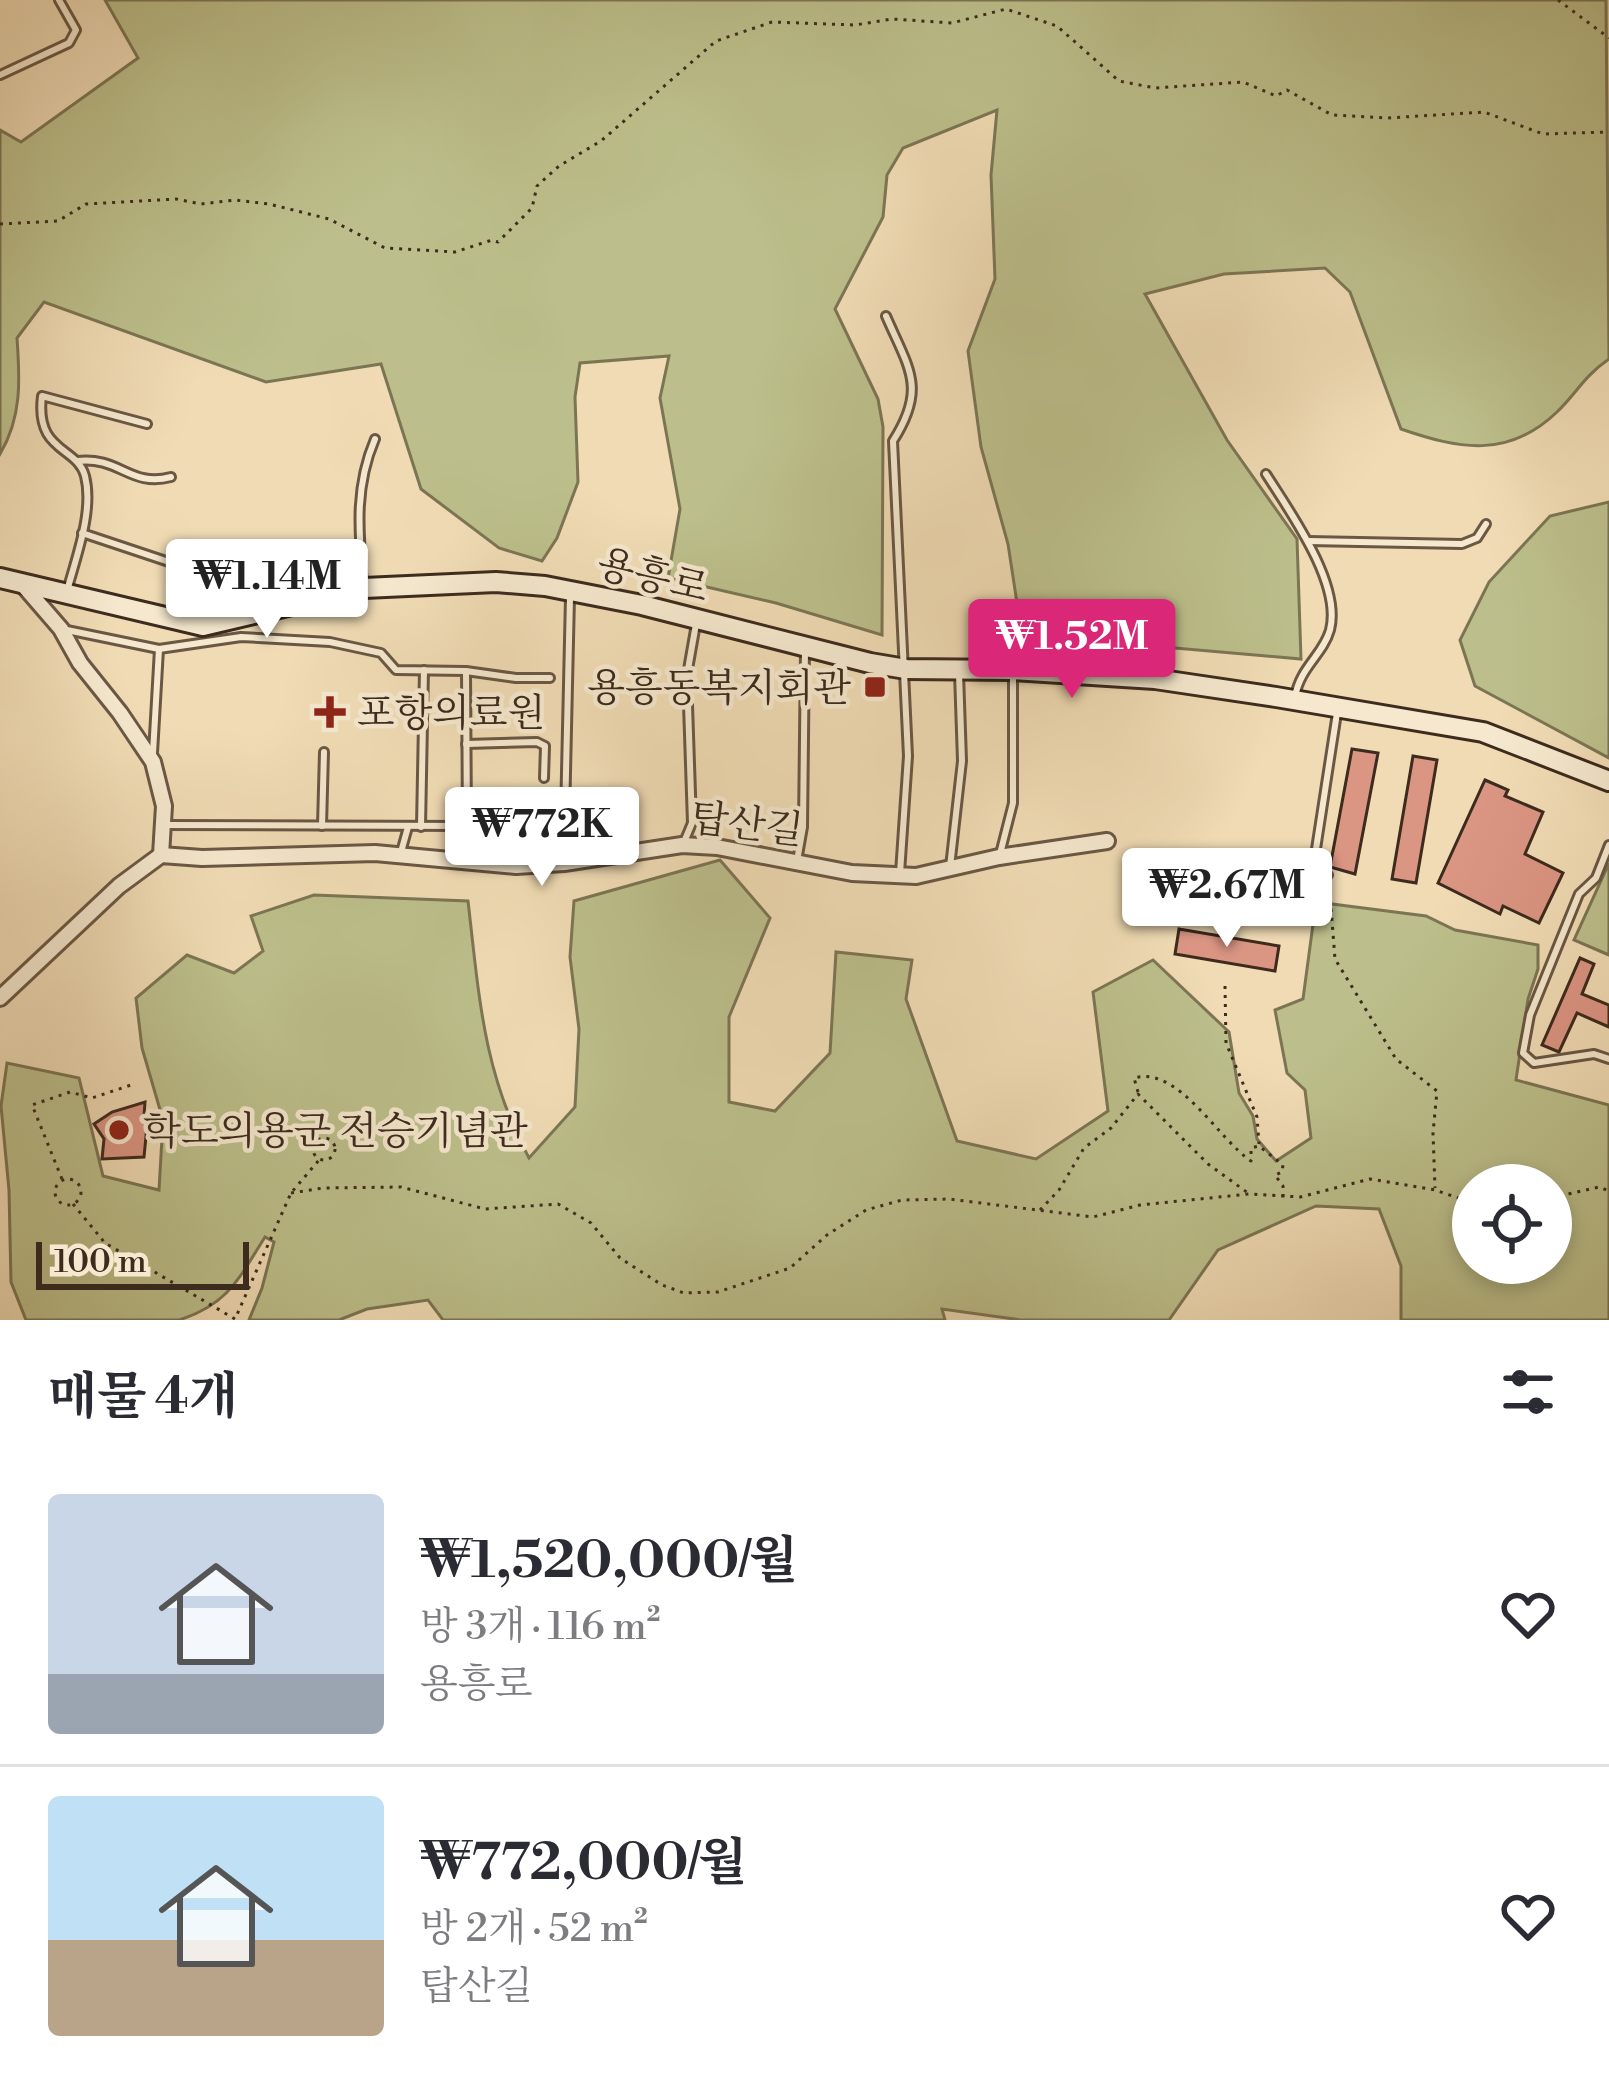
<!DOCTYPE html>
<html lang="ko">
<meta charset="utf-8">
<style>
:root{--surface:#fff;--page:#f7f7f7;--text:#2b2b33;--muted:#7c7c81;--line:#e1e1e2;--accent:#db2777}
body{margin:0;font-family:"Libre Bodoni","Noto Serif KR",serif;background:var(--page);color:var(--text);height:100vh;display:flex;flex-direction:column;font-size:45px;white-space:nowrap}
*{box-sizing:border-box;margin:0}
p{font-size:39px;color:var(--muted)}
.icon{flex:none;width:66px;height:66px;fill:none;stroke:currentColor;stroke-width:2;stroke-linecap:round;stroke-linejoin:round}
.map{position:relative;height:1320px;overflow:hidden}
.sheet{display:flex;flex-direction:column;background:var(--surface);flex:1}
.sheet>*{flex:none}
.fabs{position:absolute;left:1452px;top:1164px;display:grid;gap:24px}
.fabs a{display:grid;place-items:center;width:120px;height:120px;border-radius:50%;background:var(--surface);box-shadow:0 6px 18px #0003;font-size:60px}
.scale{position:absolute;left:36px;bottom:30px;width:213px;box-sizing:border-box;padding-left:12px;border:6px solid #3d2b1e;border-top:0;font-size:33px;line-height:42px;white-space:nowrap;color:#3d2b1e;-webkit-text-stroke:9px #f5e8ce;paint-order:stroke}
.price{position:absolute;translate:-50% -102px;padding:0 27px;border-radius:12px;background:#fff;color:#222;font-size:39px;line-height:78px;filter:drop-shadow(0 3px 6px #0008)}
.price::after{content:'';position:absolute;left:50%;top:72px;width:36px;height:27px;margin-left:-18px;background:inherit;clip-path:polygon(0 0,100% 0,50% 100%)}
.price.active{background:var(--accent);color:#fff}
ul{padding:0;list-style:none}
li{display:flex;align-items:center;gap:36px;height:300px;padding:0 48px}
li+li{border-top:3px solid var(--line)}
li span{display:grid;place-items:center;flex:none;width:336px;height:240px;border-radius:12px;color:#555}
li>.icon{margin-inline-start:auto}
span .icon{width:144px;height:144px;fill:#fffc;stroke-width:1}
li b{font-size:51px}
h2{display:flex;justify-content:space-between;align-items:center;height:144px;padding:0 48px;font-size:51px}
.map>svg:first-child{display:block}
</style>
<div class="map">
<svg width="1609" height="1320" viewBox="0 0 1609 1320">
<rect width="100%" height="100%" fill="#f0dbb4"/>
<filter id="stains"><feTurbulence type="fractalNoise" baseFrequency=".00167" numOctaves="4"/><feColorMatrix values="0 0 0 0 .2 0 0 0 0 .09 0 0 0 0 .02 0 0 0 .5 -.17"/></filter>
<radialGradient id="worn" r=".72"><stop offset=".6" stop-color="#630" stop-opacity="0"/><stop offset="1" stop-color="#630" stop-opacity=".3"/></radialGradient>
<g fill="#bcbf8b" stroke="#7c7554" stroke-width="3" fill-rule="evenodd">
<path d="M105,0H1606L1609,359C1583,377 1577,393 1557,412C1508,459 1459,449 1401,429L1350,292L1325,268L1224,274L1145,294L1227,440L1297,539L1301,659L1095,641L1024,649L1008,544L981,447L968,351L995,279L991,175L997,110L903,148L887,175L883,217L835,309L878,399L883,427L882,635L776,603L668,578L680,509L660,398L669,356L580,363L575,397L578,482L557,538L542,561L499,548L421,489L381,364L266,382L44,302L17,338C20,380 22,417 0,454V130L21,142L138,58Z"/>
<path d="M1609,502V758L1475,686L1460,640L1489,582L1550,516Z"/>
<path d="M720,860L770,918L729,1017V1102L775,1111L830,1053L836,952L912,960L906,999L957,1141L1036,1159L1108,1111L1093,992L1153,960L1229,1032L1239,1093L1253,1116L1257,1139L1276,1161L1311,1138L1305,1090L1287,1073L1275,1010L1303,999L1316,902L1426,916L1455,930L1538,945V969L1528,999L1516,1080L1609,1105V1320H1401V1266L1379,1209L1316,1206L1218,1250L1169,1320H1021L942,1309L945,1320H443L428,1300L367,1309L339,1320H249L262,1288L274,1242L265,1237C239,1278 229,1304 179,1320H26L11,1282L9,1190L1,1106L7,1063L79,1078L103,1176L159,1190L163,1120L142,1048L136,998L187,955L234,973L263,951L251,916L314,895L468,901C479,995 483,1073 529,1158L575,1107L579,1029L570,957L574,901ZM1473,1185H1551V1263H1473Z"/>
<path d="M1609,863V955L1574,940Z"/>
</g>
<g fill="#db9583" stroke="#3d2b1e" stroke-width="3">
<path d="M1352,749L1378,753L1355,874L1330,867Z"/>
<path d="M1413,756L1437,760L1416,883L1392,879Z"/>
<path d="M1485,780L1508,790L1505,796L1543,812L1525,854L1563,873L1539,923L1503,906L1500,914L1438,883Z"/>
<path d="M1150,852L1291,874L1288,898L1242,891L1240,906L1202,900L1204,885L1147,876Z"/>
<path d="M1179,929L1279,946L1275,971L1175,954Z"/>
<path d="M1580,958L1594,964L1582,994L1609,1005V1027L1577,1013L1559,1052L1542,1045Z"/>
<path d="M145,1102L144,1116H148L144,1157L102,1159L104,1139L94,1124L112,1112Z"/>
</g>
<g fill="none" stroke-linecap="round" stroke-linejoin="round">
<g stroke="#6a5744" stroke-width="12">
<g id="lane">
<path d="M0,75L69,43L76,30L59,0"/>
<path d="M886,316C909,369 927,388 893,441L908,756L900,873"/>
<path d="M77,461C120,456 130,488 171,477"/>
<path d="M1266,474C1290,512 1342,584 1330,630C1323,655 1300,667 1295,697"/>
<path d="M82,533L199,572L253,566L272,579"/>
<path d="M1308,541L1462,544L1477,538L1486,524"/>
<path d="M363,584C359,533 354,488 375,439"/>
<path d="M67,591C76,557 94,511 85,476C77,446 35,453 42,396L147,424"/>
<path d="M62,629L159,649L153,753"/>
<path d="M159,649L241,637L330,642L381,653L396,670L466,671L467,826L163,825"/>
<path d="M466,671L516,678H550"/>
<path d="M466,744L537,742L545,746L544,778"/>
<path d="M322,826L324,752"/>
<path d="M421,827L424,670"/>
<path d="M684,842L692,823L687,675L696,624"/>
<path d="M1609,845L1596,878L1579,894L1530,1015L1523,1053L1534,1063L1594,1054L1609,1059"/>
<path d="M401,852L408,827"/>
<path d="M1000,854L1013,803V677"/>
<path d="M564,860L570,597"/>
<path d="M797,861L803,827L805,649"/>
<path d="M950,867L962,761L959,673"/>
<path d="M1328,875L1314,862L1337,713"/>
</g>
</g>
<g stroke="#6a5744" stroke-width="20">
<g id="street">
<path d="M23,585L61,629L80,663L120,713L153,762L164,806L161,855"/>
<path d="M0,998L119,886L161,855L202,858L375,853L516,866L564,863L682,845L717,847L852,873L916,876L999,857L1107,841"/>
</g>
</g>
<g stroke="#3d2b1e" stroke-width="24">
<path id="secondary" d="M0,578L203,626L364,588L496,582L545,586L642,605L870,663L906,669L1012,670L1155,679L1276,697L1483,732L1609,781"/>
</g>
<g stroke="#3d2b1e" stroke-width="3" stroke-dasharray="3 6" stroke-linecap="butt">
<path d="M1558,0L1609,38"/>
<path d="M0,224L58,221L86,204L176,199L201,204L235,200L269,204L329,219L385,248L455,252L492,240L498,242L532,208L537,186L559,166L601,141L716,41L772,22L855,25L892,19L952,23L1006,9L1057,26L1119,81L1155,88L1243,82L1276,96L1287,90L1332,115L1388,118L1484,112L1543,134L1609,132"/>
<path d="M1329,882L1335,959L1396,1059L1437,1091L1433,1133L1435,1188"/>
<path d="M1225,986L1226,1043L1257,1117L1259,1144"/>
<path d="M1138,1092L1134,1078C1178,1065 1218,1139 1251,1161V1148L1259,1146L1283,1165L1282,1172L1275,1175L1283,1186V1198"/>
<circle cx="324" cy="1149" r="11"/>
<circle cx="68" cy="1192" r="13"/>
<path d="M62,1179L32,1105L70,1092L92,1098L134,1084"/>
<path d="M291,1193L323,1188L401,1187L485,1209L558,1204L591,1223L620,1258L662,1285L684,1293L718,1292L790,1268L827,1235L866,1210L902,1200L949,1199L1093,1217L1140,1205L1249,1194L1300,1197L1370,1179L1435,1190L1473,1203"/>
<path d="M1551,1198L1599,1187L1609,1191"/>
<path d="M73,1204L105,1243L235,1319L291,1193L319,1160"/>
<path d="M1040,1210L1059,1190L1084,1148L1111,1128L1138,1094L1208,1164L1248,1193"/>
</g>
<use href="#lane" stroke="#f5e8ce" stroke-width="6"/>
<use href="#street" stroke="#f5e8ce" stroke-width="14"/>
<use href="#secondary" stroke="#f5e8ce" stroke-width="18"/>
</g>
<g fill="#8f2418" stroke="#f5e8ce" stroke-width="4.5">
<rect x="863" y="675" width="24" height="24" rx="6"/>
<path d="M324 694h12v12h12v12h-12v12h-12v-12h-12v-12h12z"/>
<circle cx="119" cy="1130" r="12"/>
</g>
<g text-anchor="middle" stroke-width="9" stroke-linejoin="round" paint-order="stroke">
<g font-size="39" fill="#3d2b1e" stroke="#f5e8ce">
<text transform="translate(653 575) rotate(14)" y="14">용흥로</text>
<text transform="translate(747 823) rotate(7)" y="14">탑산길</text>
</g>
<g font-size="39" fill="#3d2b1e" stroke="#f5e8ce" text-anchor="start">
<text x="851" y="701" text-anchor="end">용흥동복지회관</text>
<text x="357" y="726">포항의료원</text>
<text x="143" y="1144">학도의용군 전승기념관</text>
</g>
</g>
<rect width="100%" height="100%" filter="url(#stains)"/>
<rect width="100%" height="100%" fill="url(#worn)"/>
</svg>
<div class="fabs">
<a><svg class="icon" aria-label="locate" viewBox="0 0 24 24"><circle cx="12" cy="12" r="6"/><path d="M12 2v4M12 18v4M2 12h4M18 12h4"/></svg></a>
</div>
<div class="scale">100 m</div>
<b class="price" style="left:267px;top:641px">₩1.14M</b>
<b class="price active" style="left:1072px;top:701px">₩1.52M</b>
<b class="price" style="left:542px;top:889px">₩772K</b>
<b class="price" style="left:1227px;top:950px">₩2.67M</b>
</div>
<section class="sheet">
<h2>매물 4개<svg class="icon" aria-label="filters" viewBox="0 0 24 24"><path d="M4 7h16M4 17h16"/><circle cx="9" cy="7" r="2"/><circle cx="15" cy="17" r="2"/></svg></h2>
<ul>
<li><span style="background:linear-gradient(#c9d6e8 75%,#9aa5b1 0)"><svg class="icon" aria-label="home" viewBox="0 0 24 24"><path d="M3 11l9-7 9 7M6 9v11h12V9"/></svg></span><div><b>₩1,520,000/월</b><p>방 3개 · 116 m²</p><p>용흥로</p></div><svg class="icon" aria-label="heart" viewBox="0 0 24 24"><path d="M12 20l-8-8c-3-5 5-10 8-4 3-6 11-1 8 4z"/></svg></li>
<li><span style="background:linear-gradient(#bfe0f5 60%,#b9a48a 0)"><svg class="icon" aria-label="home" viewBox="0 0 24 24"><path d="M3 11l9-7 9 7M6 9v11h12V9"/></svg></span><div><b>₩772,000/월</b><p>방 2개 · 52 m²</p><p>탑산길</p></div><svg class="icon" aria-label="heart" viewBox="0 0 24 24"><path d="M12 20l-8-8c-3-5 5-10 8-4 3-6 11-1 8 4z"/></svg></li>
</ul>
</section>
